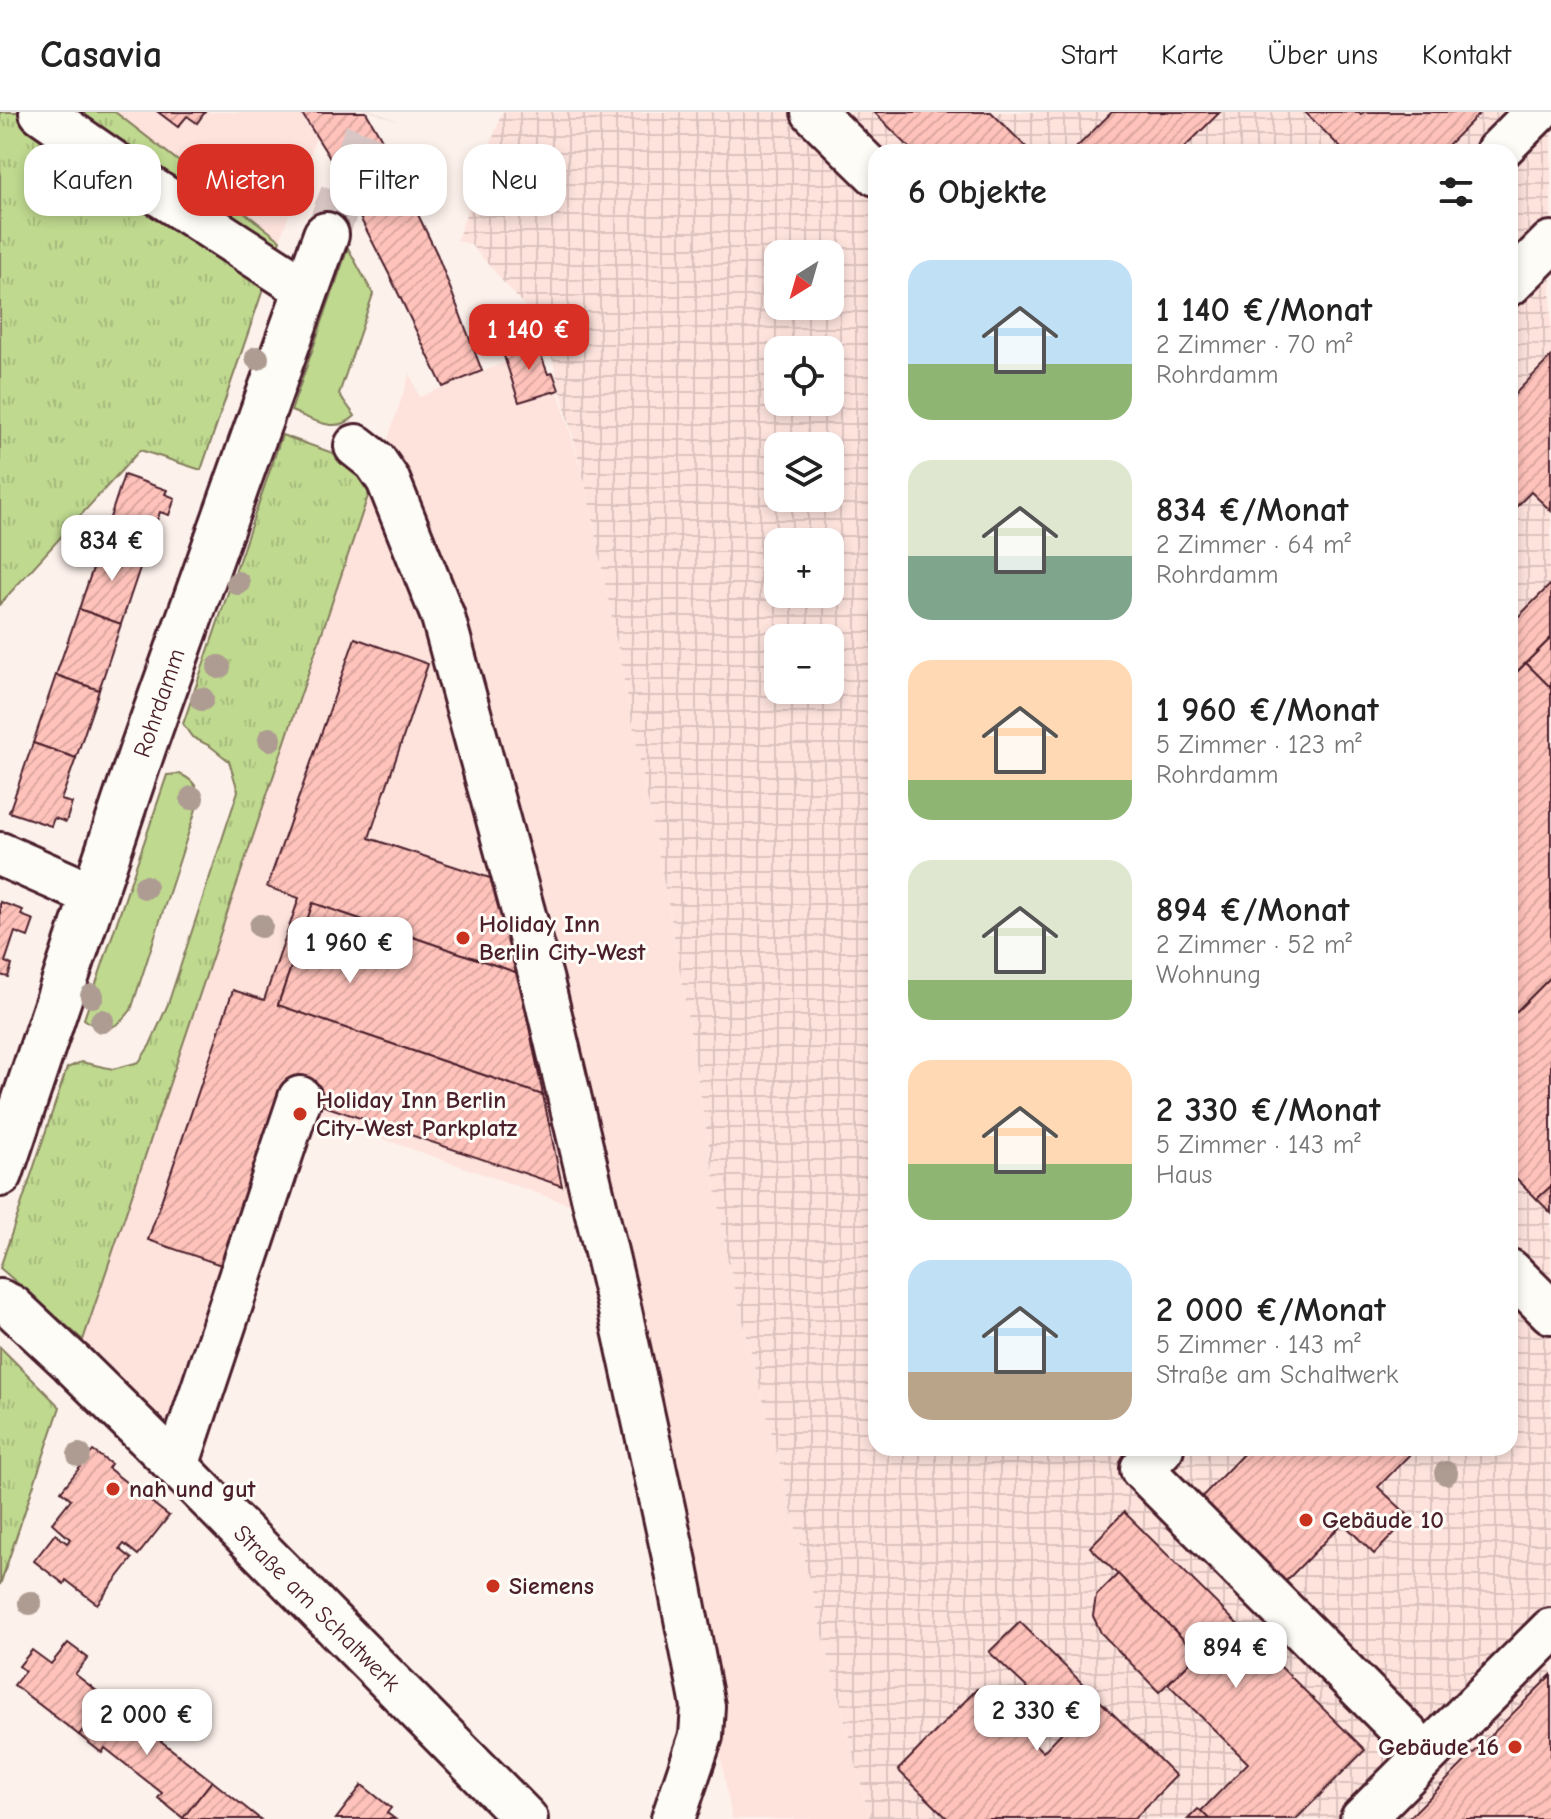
<!DOCTYPE html>
<html lang="de">
<meta charset="utf-8">
<style>
:root{--surface:#fff;--page:#f6f6f6;--text:#222;--muted:#767676;--line:#e0e0e0;--accent:#d93025}
body{margin:0;font-family:"Comic Neue",sans-serif;background:var(--page);color:var(--text);height:100vh;display:flex;flex-direction:column;font-size:30px;white-space:nowrap}
*{box-sizing:border-box;margin:0}
p{font-size:26px;color:var(--muted)}
.icon{flex:none;width:44px;height:44px;fill:none;stroke:currentColor;stroke-width:2;stroke-linecap:round;stroke-linejoin:round}
.map{position:relative;flex:1;overflow:hidden}
.sheet{position:absolute;left:868px;top:32px;width:650px;height:1312px;display:flex;flex-direction:column;background:var(--surface);border-radius:24px;box-shadow:0 4px 12px #0003}
.sheet>*{flex:none}
.hud{position:absolute;left:24px;top:32px;width:724px;height:72px;display:flex;gap:16px}
.needle{width:52px;rotate:217deg}
.buttons{position:absolute;left:764px;top:128px;display:grid;gap:16px}
.buttons a{display:grid;place-items:center;width:80px;height:80px;border-radius:16px;background:var(--surface);box-shadow:0 4px 12px #0003;font-size:40px}
.price{position:absolute;translate:-50% -68px;padding:0 18px;border-radius:16px;background:#fff;color:#222;font-size:26px;line-height:52px;filter:drop-shadow(0 2px 4px #0008)}
.price::after{content:'';position:absolute;left:50%;top:48px;width:24px;height:18px;margin-left:-12px;background:inherit;clip-path:polygon(0 0,100% 0,50% 100%)}
.price.current{background:var(--accent);color:#fff}
ul{padding:0;list-style:none}
li{display:flex;align-items:center;gap:24px;height:200px;padding:0 40px}
li span{display:grid;place-items:center;flex:none;width:224px;height:160px;border-radius:24px;color:#555}
li>.icon{margin-inline-start:auto}
span .icon{width:96px;height:96px;fill:#fffc;stroke-width:1}
li b{font-size:34px}
h2{display:flex;justify-content:space-between;align-items:center;height:96px;padding:0 40px;font-size:34px}
.tag{padding:0 28px;border-radius:24px;background:var(--surface);box-shadow:0 4px 12px #0003;font-size:28px;line-height:72px}
.tag.current{background:var(--accent);color:#fff}
header{display:flex;align-items:center;gap:48px;box-sizing:border-box;height:112px;padding:0 40px;background:var(--surface);border-bottom:2px solid var(--line)}
header strong{font-size:38px}
nav{display:flex;gap:44px;margin-inline-start:auto;font-size:28px}
.map>svg:first-child{display:block}
</style>
<header>
<strong>Casavia</strong>
<nav><a>Start</a><a>Karte</a><a>Über uns</a><a>Kontakt</a></nav>
</header>
<div class="map">
<svg width="1551" height="1707" viewBox="0 0 1551 1707">
<defs>
<pattern id="industrial-grid" width="8" height="8" patternUnits="userSpaceOnUse" patternTransform="scale(2)"><rect width="8" height="8" fill="#fee3dd"/><path d="M0 4h8M4 0v8" fill="none" stroke="#dbc2be"/></pattern>
<pattern id="park-tufts" width="24" height="20" patternUnits="userSpaceOnUse" patternTransform="scale(2)"><rect width="24" height="20" fill="#bfd98f"/><path d="M3 7l-1-3M5 7V3M7 7l1-3M15 17l-1-3M17 17v-4M19 17l1-3" fill="none" stroke="#a6ba7c"/></pattern>
<pattern id="building-hatch" width="6" height="6" patternUnits="userSpaceOnUse" patternTransform="scale(2)"><rect width="6" height="6" fill="#ffc3bb"/><path d="M-1 1l2-2M0 6l6-6M5 7l2-2" fill="none" stroke="#dca7a1"/></pattern>
</defs>
<rect width="100%" height="100%" fill="#fdf1eb"/>
<filter id="ink" filterUnits="userSpaceOnUse"><feTurbulence type="fractalNoise" baseFrequency=".0125" numOctaves="2"/><feDisplacementMap in="SourceGraphic" scale="16" xChannelSelector="R" yChannelSelector="G"/><feConvolveMatrix kernelMatrix="1 2 1 2 8 2 1 2 1" color-interpolation-filters="sRGB"/></filter>
<g filter="url(#ink)">
<g fill="#fee3dd">
<path d="M115,0H325L280,128Z"/>
<path d="M524,231L534,233L539,238L548,262L553,261L586,375L673,817L728,1150L870,1707H732L713,1603L605,1105L312,1002L205,1350L83,1228L410,261L419,285L506,250Z"/>
</g>
<path fill="url(#industrial-grid)" fill-rule="evenodd" d="M502,0H1551V1707H870L728,1150L673,817L586,375L544,216L471,133L457,128ZM876,40H1510V1336H876ZM778,142H830V194H778ZM778,238H830V290H778ZM778,334H830V386H778ZM778,430H830V482H778ZM778,526H830V578H778Z"/>
<g fill="#bfd98f" stroke="#847c5d" stroke-width="2">
<path d="M348,136L373,182L339,282L355,304C336,323 312,307 291,299Z"/>
<path d="M180,662C191,667 197,673 200,685L131,898C117,917 104,923 84,907L167,663Z"/>
</g>
<g fill="url(#park-tufts)" stroke="#847c5d" stroke-width="2">
<path d="M0,0H115L280,128L201,358L140,338L0,492Z"/>
<path d="M282,323L347,346L371,375L83,1228L0,1156L67,956L81,950L113,957L139,950L150,933L168,892L238,679L229,649L210,634L192,625L183,612Z"/>
<path d="M0,1235L60,1295L0,1473Z"/>
</g>
<g fill="url(#building-hatch)" stroke="#4a1f2b" stroke-width="2">
<path d="M158,0H205L197,11L187,4L178,15Z"/>
<path d="M301,0H366L381,26L437,142L482,259L443,275L389,162L328,43Z"/>
<path d="M874,0H991L1028,37L1026,40H914Z"/>
<path d="M1112,0H1220L1180,40H1072Z"/>
<path d="M1305,0H1359L1361,2L1364,0H1481L1441,40H1345Z"/>
<path d="M524,231L534,233L539,238L548,262L553,261L559,278L519,290L502,238Z"/>
<path d="M1551,245V399L1531,380L1510,401V287Z"/>
<path d="M124,363L167,378L165,382L175,386L169,403L160,400L144,444L102,430Z"/>
<path d="M102,430L144,444L121,512L79,497Z"/>
<path d="M1551,472V526L1510,567V513Z"/>
<path d="M79,497L121,512L99,578L56,563Z"/>
<path d="M355,526L428,552L369,726L499,769L518,861L313,791L278,893L543,983L562,1074L283,980L224,1154L148,1128L233,878L264,888L299,786L267,775Z"/>
<path d="M1551,526V576L1526,551Z"/>
<path d="M1526,551L1551,576V865L1510,906V567Z"/>
<path d="M56,563L99,578L76,646L33,631Z"/>
<path d="M33,631L76,646L61,688L72,691L66,710L54,706L51,714L9,700Z"/>
<path d="M0,790L23,798L21,803L34,808L28,825L15,820L5,850L12,853L8,865L0,863Z"/>
<path d="M313,791L518,861L543,983L278,893Z"/>
<path d="M1551,865V1074L1537,1087L1510,1060V906Z"/>
<path d="M1551,1074V1101L1537,1087Z"/>
<path d="M1249,1336H1416L1378,1375L1410,1405L1374,1442L1343,1411L1277,1478L1192,1395Z"/>
<path d="M93,1339L111,1352L108,1356L169,1404L138,1443L124,1432L120,1437L132,1447L97,1492L66,1468L64,1472L34,1449L55,1422L67,1431L70,1427L52,1411L71,1387L61,1379Z"/>
<path d="M1124,1400L1365,1638L1296,1707H1209L1201,1699L1248,1651L1168,1572L1198,1542L1090,1435Z"/>
<path d="M1118,1462L1198,1542L1159,1580L1101,1521L1093,1504L1096,1484Z"/>
<path d="M1020,1510L1176,1664L1134,1707H948L898,1658L977,1577L1043,1640L1068,1614L989,1540Z"/>
<path d="M68,1531L88,1546L75,1562L107,1587L79,1623L14,1573L25,1559L19,1554L32,1538L51,1552Z"/>
<path d="M1551,1563V1707H1408Z"/>
<path d="M107,1587L212,1669L183,1706L158,1686L162,1681L105,1636L102,1641L79,1623Z"/>
<path d="M212,1669L260,1707H185L183,1706Z"/>
<path d="M362,1673L391,1696L387,1701L395,1707H336Z"/>
<path d="M1198,1697L1201,1699L1209,1707H1188Z"/>
</g>
<g fill="none" stroke-linecap="round" stroke-linejoin="round">
<path stroke="#d9c7c5" stroke-width="44" stroke-dasharray="44 22" stroke-linecap="butt" d="M326,123L375,0"/>
<g stroke="#4a1f2b" stroke-width="48">
<g id="minor">
<path d="M41,0L156,80L306,177"/>
<path d="M813,0L876,62"/>
<path d="M1497,40L1537,0"/>
<path d="M1510,172L1551,131"/>
<path d="M356,334L375,349L388,368L443,505L542,869L620,1199L675,1450L703,1594L701,1624L673,1707"/>
<path d="M0,742L93,783"/>
<path d="M1510,1159L1551,1200"/>
<path d="M0,1189L11,1194L71,1250L177,1354L526,1707"/>
<path d="M1162,1336L1142,1357L1426,1642"/>
<path d="M177,1354L300,986"/>
<path d="M1362,1707L1551,1518"/>
</g>
</g>
<g stroke="#4a1f2b" stroke-width="50">
<path id="major" d="M0,1062L144,633L326,123"/>
</g>
<use href="#minor" stroke="#fdfcf7" stroke-width="42"/>
<use href="#major" stroke="#fdfcf7" stroke-width="44"/>
</g>
<g fill="#ae9c92">
<circle cx="257" cy="246" r="12"/>
<circle cx="238" cy="471" r="12"/>
<circle cx="219" cy="555" r="12"/>
<circle cx="202" cy="587" r="12"/>
<circle cx="270" cy="627" r="12"/>
<circle cx="192" cy="686" r="12"/>
<circle cx="145" cy="775" r="12"/>
<circle cx="261" cy="814" r="12"/>
<circle cx="92" cy="884" r="12"/>
<circle cx="102" cy="909" r="12"/>
<circle cx="79" cy="1343" r="12"/>
<circle cx="1446" cy="1361" r="12"/>
<circle cx="30" cy="1491" r="12"/>
</g>
</g>
<g fill="#c8321e" stroke="#fdfcf7" stroke-width="3">
<circle cx="463" cy="826" r="8"/>
<circle cx="300" cy="1002" r="8"/>
<circle cx="113" cy="1377" r="8"/>
<circle cx="1306" cy="1408" r="8"/>
<circle cx="493" cy="1474" r="8"/>
<circle cx="1515" cy="1635" r="8"/>
</g>
<g text-anchor="middle" stroke-width="6" stroke-linejoin="round" paint-order="stroke">
<g font-size="24" fill="#4a1f2b" stroke="#fdfcf7">
<text transform="translate(159 591) rotate(-71)" y="8">Rohrdamm</text>
<text transform="translate(317 1496) rotate(45)" y="8">Straße am Schaltwerk</text>
</g>
<g font-size="24" font-weight="bold" fill="#4a1f2b" stroke="#fdfcf7" text-anchor="start">
<text x="479" y="820">Holiday Inn<tspan x="479" dy="28">Berlin City-West</tspan></text>
<text x="316" y="996">Holiday Inn Berlin<tspan x="316" dy="28">City-West Parkplatz</tspan></text>
<text x="129" y="1385">nah und gut</text>
<text x="1322" y="1416">Gebäude 10</text>
<text x="509" y="1482">Siemens</text>
<text x="1499" y="1643" text-anchor="end">Gebäude 16</text>
</g>
</g>
</svg>
<div class="buttons">
<a><svg class="needle" viewBox="-14 -14 28 28"><path d="M0-13l5 13h-10z" fill="#e53935"/><path d="M0 13l5-13h-10z" fill="#767676"/></svg></a>
<a><svg class="icon" aria-label="locate" viewBox="0 0 24 24"><circle cx="12" cy="12" r="6"/><path d="M12 2v4M12 18v4M2 12h4M18 12h4"/></svg></a>
<a><svg class="icon" aria-label="layers" viewBox="0 0 24 24"><path d="M12 4l9 5-9 5-9-5zM3 14l9 5 9-5"/></svg></a>
<a>+</a>
<a>−</a>
</div>
<b class="price current" style="left:529px;top:260px">1 140 €</b>
<b class="price" style="left:112px;top:471px">834 €</b>
<b class="price" style="left:350px;top:873px">1 960 €</b>
<b class="price" style="left:1236px;top:1578px">894 €</b>
<b class="price" style="left:1037px;top:1641px">2 330 €</b>
<b class="price" style="left:147px;top:1645px">2 000 €</b>
<div class="hud">
<a class="tag">Kaufen</a>
<a class="tag current">Mieten</a>
<a class="tag">Filter</a>
<a class="tag">Neu</a>
</div>
<section class="sheet">
<h2>6 Objekte<svg class="icon" aria-label="filters" viewBox="0 0 24 24"><path d="M4 7h16M4 17h16"/><circle cx="9" cy="7" r="2"/><circle cx="15" cy="17" r="2"/></svg></h2>
<ul>
<li><span style="background:linear-gradient(#bfe0f5 65%,#8fb573 0)"><svg class="icon" aria-label="home" viewBox="0 0 24 24"><path d="M3 11l9-7 9 7M6 9v11h12V9"/></svg></span><div><b>1 140 €/Monat</b><p>2 Zimmer · 70 m²</p><p>Rohrdamm</p></div></li>
<li><span style="background:linear-gradient(#dfe7d0 60%,#7fa58c 0)"><svg class="icon" aria-label="home" viewBox="0 0 24 24"><path d="M3 11l9-7 9 7M6 9v11h12V9"/></svg></span><div><b>834 €/Monat</b><p>2 Zimmer · 64 m²</p><p>Rohrdamm</p></div></li>
<li><span style="background:linear-gradient(#ffd9b3 75%,#8fb573 0)"><svg class="icon" aria-label="home" viewBox="0 0 24 24"><path d="M3 11l9-7 9 7M6 9v11h12V9"/></svg></span><div><b>1 960 €/Monat</b><p>5 Zimmer · 123 m²</p><p>Rohrdamm</p></div></li>
<li><span style="background:linear-gradient(#dfe7d0 75%,#8fb573 0)"><svg class="icon" aria-label="home" viewBox="0 0 24 24"><path d="M3 11l9-7 9 7M6 9v11h12V9"/></svg></span><div><b>894 €/Monat</b><p>2 Zimmer · 52 m²</p><p>Wohnung</p></div></li>
<li><span style="background:linear-gradient(#ffd9b3 65%,#8fb573 0)"><svg class="icon" aria-label="home" viewBox="0 0 24 24"><path d="M3 11l9-7 9 7M6 9v11h12V9"/></svg></span><div><b>2 330 €/Monat</b><p>5 Zimmer · 143 m²</p><p>Haus</p></div></li>
<li><span style="background:linear-gradient(#bfe0f5 70%,#b9a48a 0)"><svg class="icon" aria-label="home" viewBox="0 0 24 24"><path d="M3 11l9-7 9 7M6 9v11h12V9"/></svg></span><div><b>2 000 €/Monat</b><p>5 Zimmer · 143 m²</p><p>Straße am Schaltwerk</p></div></li>
</ul>
</section>
</div>
